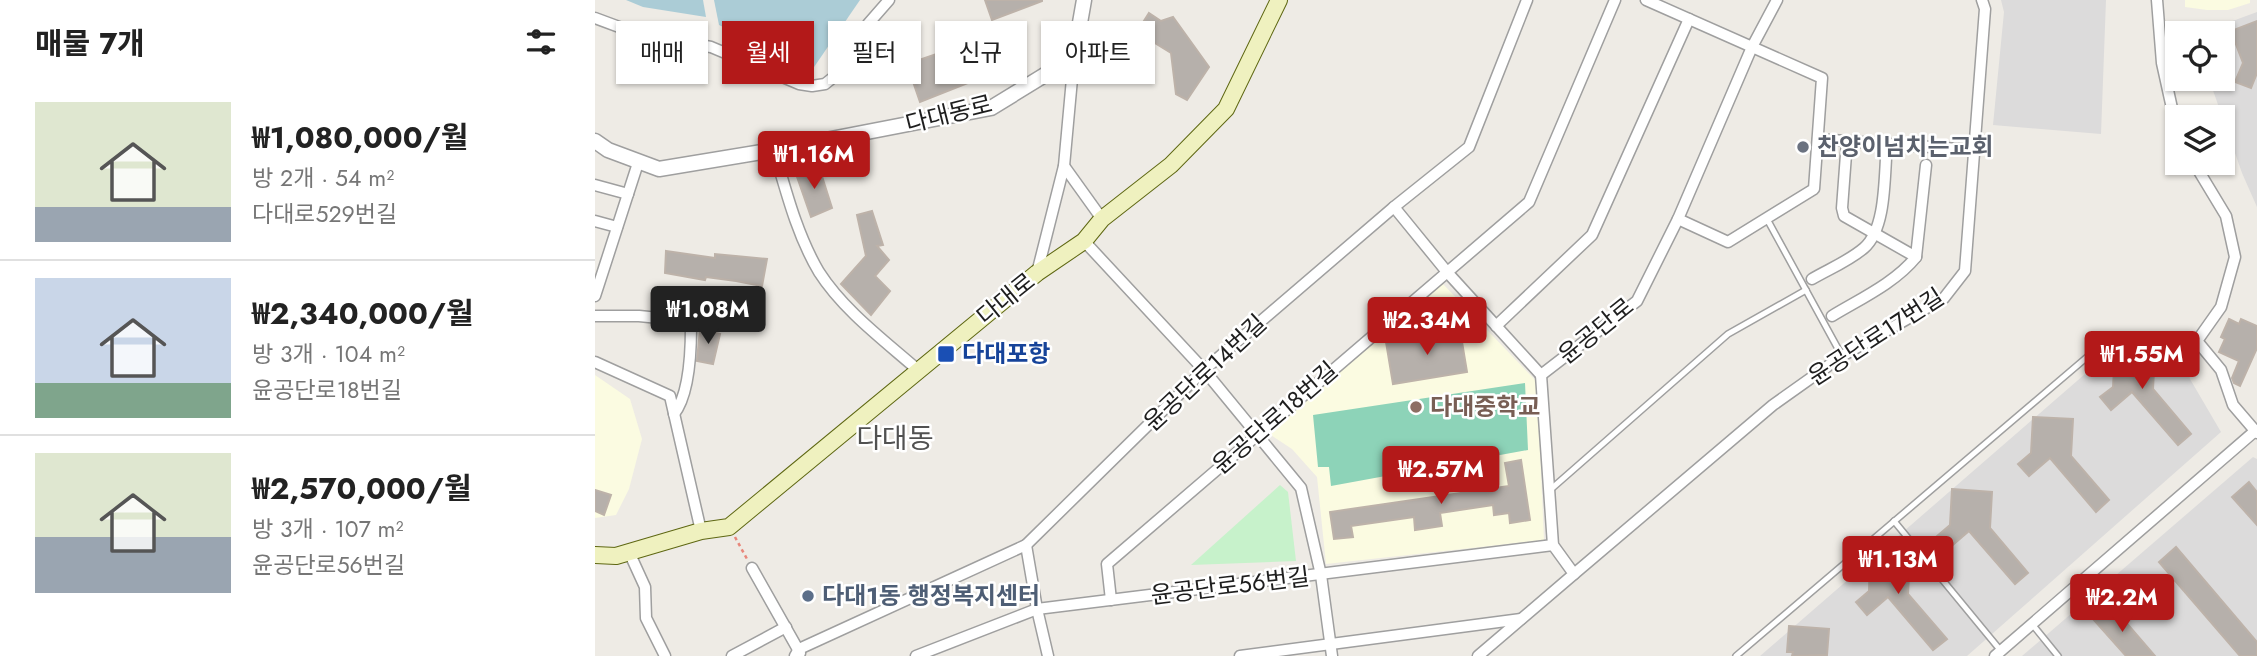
<!DOCTYPE html>
<html lang="ko">
<meta charset="utf-8">
<style>
:root{--surface:#fff;--page:#f6f6f6;--text:#222;--muted:#767676;--line:#e0e0e0;--accent:#b31919}
body{margin:0;font-family:Jost,"Noto Sans KR",sans-serif;background:var(--page);color:var(--text);height:100vh;display:flex;flex-direction:column;font-size:26px;white-space:nowrap}
*{box-sizing:border-box;margin:0}
p{font-size:23px;color:var(--muted)}
.icon{flex:none;width:38px;height:38px;fill:none;stroke:currentColor;stroke-width:2;stroke-linecap:round;stroke-linejoin:round}
.map{position:relative;flex:1;overflow:hidden}
.panel{display:flex;flex-direction:column;background:var(--surface);width:595px}
.panel>*{flex:none}
.top-card{position:absolute;left:21px;top:21px;width:665px;height:63px;display:flex;gap:14px}
.tools{position:absolute;left:1570px;top:21px;display:grid;gap:14px}
.tools a{display:grid;place-items:center;width:70px;height:70px;border-radius:0px;background:var(--surface);box-shadow:0 2px 5px #0004;font-size:35px}
.price{position:absolute;translate:-50% -60px;padding:0 16px;border-radius:7px;background:var(--accent);color:#fff;font-size:23px;line-height:46px;filter:drop-shadow(0 2px 4px #0008)}
.price::after{content:'';position:absolute;left:50%;top:42px;width:21px;height:16px;margin-left:-10px;background:inherit;clip-path:polygon(0 0,100% 0,50% 100%)}
.price.current{background:#222;color:#fff}
ul{padding:0;list-style:none}
li{display:flex;align-items:center;gap:21px;height:175px;padding:0 35px}
li+li{border-top:2px solid var(--line)}
li span{display:grid;place-items:center;flex:none;width:196px;height:140px;border-radius:0px;color:#555}
li>.icon{margin-inline-start:auto}
span .icon{width:84px;height:84px;fill:#fffc;stroke-width:1}
li b{font-size:30px}
h2{display:flex;justify-content:space-between;align-items:center;height:84px;padding:0 35px;font-size:30px}
.tag{padding:0 24px;border-radius:0px;background:var(--surface);box-shadow:0 2px 5px #0004;font-size:24px;line-height:63px}
.tag.current{background:var(--accent);color:#fff}
main{display:flex;flex:1;min-height:0}
.map>svg:first-child{display:block}
</style>
<main>
<section class="panel">
<h2>매물 7개<svg class="icon" aria-label="filters" viewBox="0 0 24 24"><path d="M4 7h16M4 17h16"/><circle cx="9" cy="7" r="2"/><circle cx="15" cy="17" r="2"/></svg></h2>
<ul>
<li><span style="background:linear-gradient(#dfe7d0 75%,#9aa5b1 0)"><svg class="icon" aria-label="home" viewBox="0 0 24 24"><path d="M3 11l9-7 9 7M6 9v11h12V9"/></svg></span><div><b>₩1,080,000/월</b><p>방 2개 · 54 m²</p><p>다대로529번길</p></div></li>
<li><span style="background:linear-gradient(#c9d6e8 75%,#7fa58c 0)"><svg class="icon" aria-label="home" viewBox="0 0 24 24"><path d="M3 11l9-7 9 7M6 9v11h12V9"/></svg></span><div><b>₩2,340,000/월</b><p>방 3개 · 104 m²</p><p>윤공단로18번길</p></div></li>
<li><span style="background:linear-gradient(#dfe7d0 60%,#9aa5b1 0)"><svg class="icon" aria-label="home" viewBox="0 0 24 24"><path d="M3 11l9-7 9 7M6 9v11h12V9"/></svg></span><div><b>₩2,570,000/월</b><p>방 3개 · 107 m²</p><p>윤공단로56번길</p></div></li>
</ul>
</section>
<div class="map">
<svg width="1662" height="656" viewBox="0 0 1662 656">
<rect width="100%" height="100%" fill="#eeebe5"/>
<g fill="#dcdbdb">
<path d="M1406,0H1511L1506,134L1398,125L1409,12Z"/>
<path d="M1662,12V207L1647,173L1614,79H1628V33H1605Z"/>
<path d="M1520,348L1590,353L1595,379L1626,432L1372,656H1165Z"/>
<path d="M1658,457L1662,459V656H1427Z"/>
</g>
<g fill="#fbfbe1">
<path d="M1590,0H1655V3L1633,10H1612L1590,7Z"/>
<path d="M847,283L942,382L949,540L731,564L722,477L697,449L671,432Z"/>
<path d="M0,375L35,399L47,439L34,489L21,515L0,518Z"/>
</g>
<path fill="#c7f2cb" d="M685,485L693,492L701,561L596,565Z"/>
<path fill="#8dd3b8" d="M930,383L933,450L736,486L734,467H723L718,415Z"/>
<g fill="#abccd6">
<path d="M31,0H108L111,17L48,7Z"/>
<path d="M119,0H265L217,70L124,25Z"/>
</g>
<g fill="#b6b0ab" stroke="#bdb2a9" stroke-width="2">
<path d="M390,0H447V1L397,20Z"/>
<path d="M554,13L566,21L578,17L614,67L592,100L581,94L576,53L542,32Z"/>
<path d="M1662,21V73L1656,88L1640,82L1648,63L1636,31Z"/>
<path d="M359,48L373,83L325,102L312,64Z"/>
<path d="M225,170L237,208L216,217L200,171Z"/>
<path d="M277,211L288,245L282,246L294,260L280,276L295,291L276,315L246,284L271,256L262,215Z"/>
<path d="M71,251L120,258V254L172,259L167,286L141,281L111,277L110,280L70,273Z"/>
<path d="M1634,319L1644,324L1646,319L1662,326V348L1645,386L1639,383L1637,378L1644,361L1624,352L1630,339L1626,337Z"/>
<path d="M105,329L125,334L118,364L102,361Z"/>
<path d="M865,330L872,372L798,384L791,342Z"/>
<path d="M1520,351L1560,353L1558,389L1596,434L1583,445L1537,392L1516,410L1505,397L1518,387Z"/>
<path d="M1438,417L1478,419L1476,456L1514,500L1501,512L1455,458L1434,476L1423,464L1436,453Z"/>
<path d="M926,460L935,520L915,523L914,513L899,515L898,505L845,513L847,526L820,530L819,517L756,526L758,537L739,539L735,512L914,486L910,463Z"/>
<path d="M1654,482L1662,492V525L1637,497Z"/>
<path d="M1357,489L1397,492L1395,528L1433,573L1420,584L1374,531L1353,549L1342,536L1355,525Z"/>
<path d="M0,490L16,495L9,515L0,511Z"/>
<path d="M1581,547L1662,642V656H1645L1564,562Z"/>
<path d="M1275,556L1315,558L1313,594L1352,639L1338,650L1293,597L1272,615L1261,602L1274,591Z"/>
<path d="M1516,605L1560,656H1531L1499,620Z"/>
<path d="M1194,626L1234,629L1232,655L1197,656L1198,652H1192Z"/>
</g>
<g fill="none" stroke-linecap="round" stroke-linejoin="round">
<g stroke="#9f9f9f" stroke-width="8">
<g id="service">
<path d="M1172,219L1247,356"/>
<path d="M955,490L1133,334L1211,290"/>
<path d="M1299,521L1406,651"/>
<path d="M1437,624L1463,656"/>
<path d="M1141,656L1518,335L1602,341"/>
</g>
</g>
<g stroke="#9f9f9f" stroke-width="13">
<g id="minor">
<path d="M1051,0L1227,78L1219,189L1133,242L1083,219"/>
<path d="M1562,0L1567,63L1582,131"/>
<path d="M0,18L43,34L116,47L204,84L217,86L230,84L240,76L273,24L294,0"/>
<path d="M1223,139L1378,150"/>
<path d="M179,150C191,191 202,235 224,272C249,311 290,341 324,371"/>
<path d="M1599,163L1631,216L1640,257L1626,307L1602,341L1626,370L1638,405L1662,433"/>
<path d="M469,166L507,219"/>
<path d="M0,185L33,194"/>
<path d="M799,207L852,272L946,375"/>
<path d="M0,221L22,227"/>
<path d="M489,241L609,370L706,488L726,575L737,656"/>
<path d="M1321,257L1331,165"/>
<path d="M442,273L469,166L479,57"/>
<path d="M1217,279C1234,269 1254,261 1269,248C1292,228 1289,174 1292,144"/>
<path d="M0,296L43,163"/>
<path d="M0,316H44L84,320L96,327C96,351 94,395 79,414"/>
<path d="M1237,316C1265,299 1300,283 1321,257L1249,216L1247,208L1252,141"/>
<path d="M901,326L997,235L1094,19"/>
<path d="M0,362L75,396L106,531"/>
<path d="M946,375L1042,301L1083,219L1157,47L1182,0"/>
<path d="M431,545L442,609L453,656"/>
<path d="M34,552L50,587L51,618L70,656"/>
<path d="M157,568L205,653"/>
<path d="M979,574L1178,405L1247,356L1349,298L1370,271L1390,9L1387,0"/>
<path d="M516,600L512,564L934,202L1020,0"/>
<path d="M137,656L191,627"/>
<path d="M200,656L204,649L431,545L609,370L799,207L874,147L932,0"/>
<path d="M321,656L442,609L958,545"/>
<path d="M645,656L926,619"/>
<path d="M883,656L979,574L958,545L946,375"/>
<path d="M1400,656L1660,431"/>
</g>
</g>
<g stroke="#9f9f9f" stroke-width="17">
<path id="tertiary" d="M0,141L13,150L64,169L179,150L396,108L479,57L489,0"/>
</g>
<g stroke="#5e6712" stroke-width="18">
<path id="secondary" d="M0,555L21,556L106,531L134,527L442,273L489,241L507,219L576,165L631,109L684,0"/>
</g>
<path stroke="#e8877b" stroke-width="2.5" stroke-dasharray="3.5 3.5" stroke-linecap="butt" d="M140,537L152,559"/>
<use href="#service" stroke="#fff" stroke-width="5"/>
<use href="#minor" stroke="#fff" stroke-width="10"/>
<use href="#tertiary" stroke="#fff" stroke-width="14"/>
<use href="#secondary" stroke="#eff1bf" stroke-width="16"/>
</g>
<circle fill="#6b7280" stroke="#fff" stroke-width="2.5" cx="1208" cy="147" r="7"/>
<rect fill="#1a4fb4" stroke="#fff" stroke-width="2.5" x="342" y="345" width="18" height="18" rx="3.5"/>
<circle fill="#8d6e63" stroke="#fff" stroke-width="2.5" cx="821" cy="407" r="7"/>
<circle fill="#5c6f8a" stroke="#fff" stroke-width="2.5" cx="213" cy="596" r="7"/>
<g text-anchor="middle" stroke-width="5" stroke-linejoin="round" paint-order="stroke">
<g font-size="24" fill="#1e1e1e" stroke="#fff">
<text transform="translate(354 114) rotate(-14)" y="8">다대동로</text>
<text transform="translate(411 299) rotate(-39)" y="8">다대로</text>
<text transform="translate(1001 331) rotate(-39)" y="8">윤공단로</text>
<text transform="translate(1281 337) rotate(-33)" y="8">윤공단로17번길</text>
<text transform="translate(610 373) rotate(-43)" y="8">윤공단로14번길</text>
<text transform="translate(680 418) rotate(-41)" y="8">윤공단로18번길</text>
<text transform="translate(635 586) rotate(-7)" y="8">윤공단로56번길</text>
</g>
<g font-size="24" font-weight="bold" fill="#5b616d" stroke="#fff" text-anchor="start">
<text x="1222" y="155">찬양이넘치는교회</text>
</g>
<g font-size="24" font-weight="bold" fill="#164399" stroke="#fff" text-anchor="start">
<text x="367" y="362">다대포항</text>
</g>
<g font-size="24" font-weight="bold" fill="#785e54" stroke="#fff" text-anchor="start">
<text x="835" y="415">다대중학교</text>
</g>
<g font-size="24" font-weight="bold" fill="#4e5e75" stroke="#fff" text-anchor="start">
<text x="227" y="604">다대1동 행정복지센터</text>
</g>
<g font-size="28" fill="#515151" stroke="#fff">
<text x="300" y="448">다대동</text>
</g>
</g>
</svg>
<div class="tools">
<a><svg class="icon" aria-label="locate" viewBox="0 0 24 24"><circle cx="12" cy="12" r="6"/><path d="M12 2v4M12 18v4M2 12h4M18 12h4"/></svg></a>
<a><svg class="icon" aria-label="layers" viewBox="0 0 24 24"><path d="M12 4l9 5-9 5-9-5zM3 14l9 5 9-5"/></svg></a>
</div>
<b class="price" style="left:219px;top:191px">₩1.16M</b>
<b class="price current" style="left:113px;top:346px">₩1.08M</b>
<b class="price" style="left:832px;top:357px">₩2.34M</b>
<b class="price" style="left:1547px;top:391px">₩1.55M</b>
<b class="price" style="left:846px;top:506px">₩2.57M</b>
<b class="price" style="left:1303px;top:596px">₩1.13M</b>
<b class="price" style="left:1527px;top:634px">₩2.2M</b>
<div class="top-card">
<a class="tag">매매</a>
<a class="tag current">월세</a>
<a class="tag">필터</a>
<a class="tag">신규</a>
<a class="tag">아파트</a>
</div>
</div>
</main>
